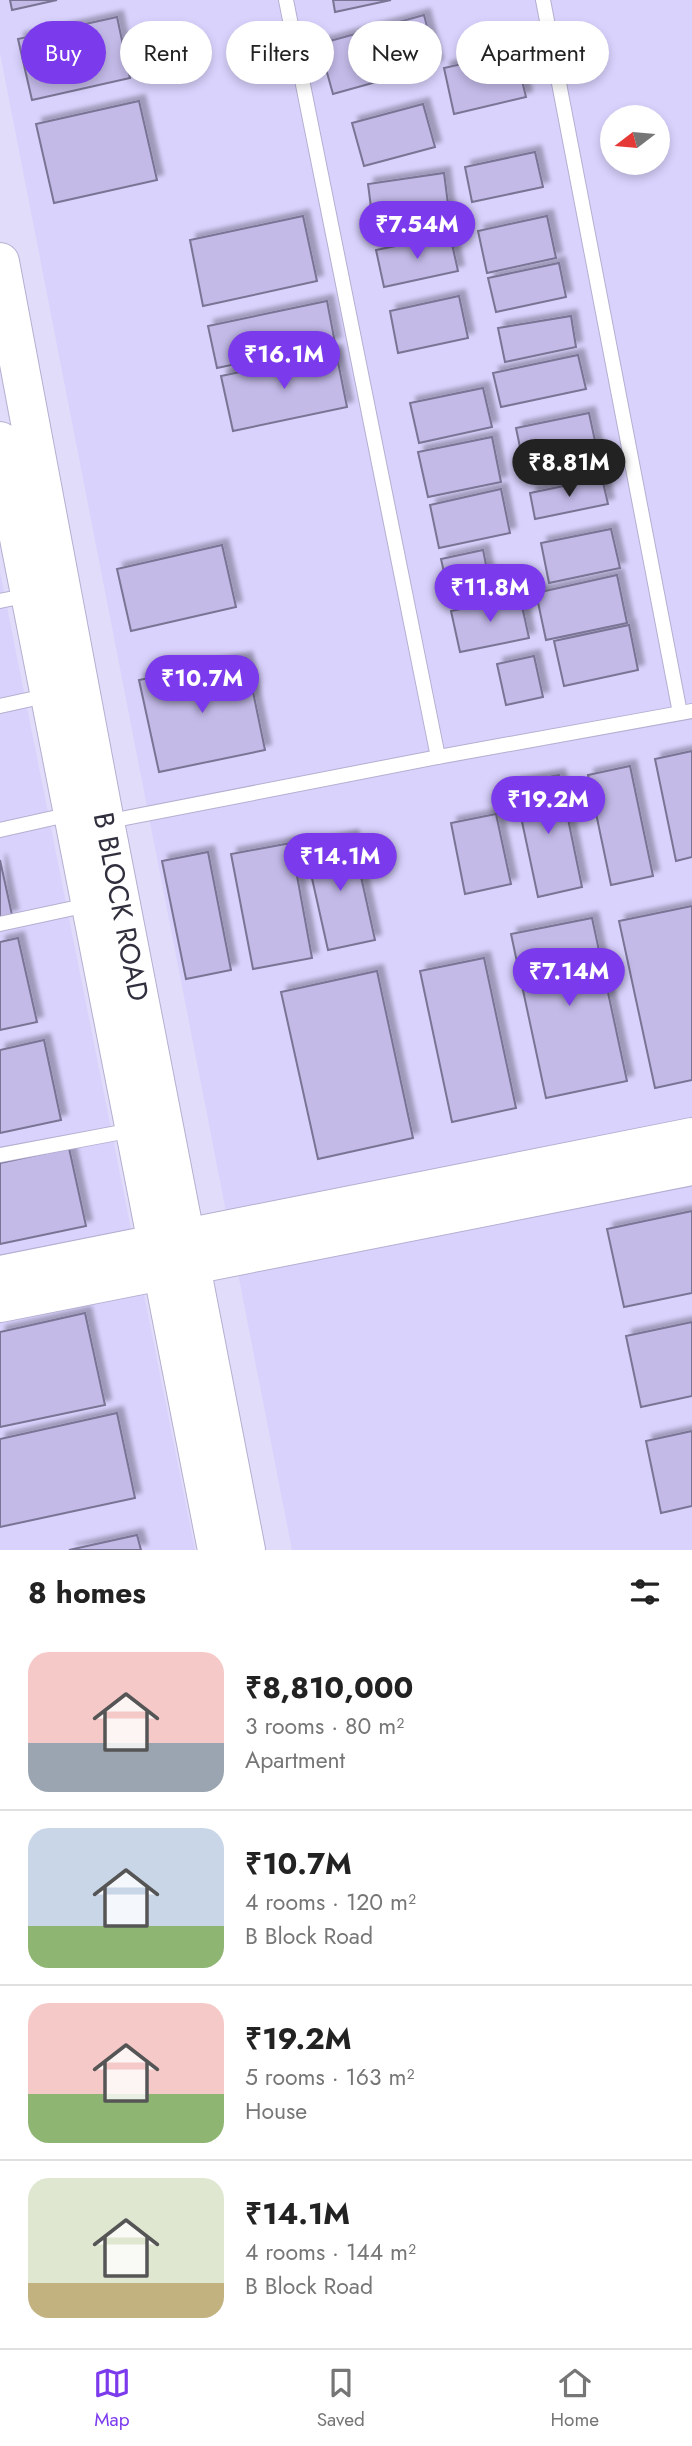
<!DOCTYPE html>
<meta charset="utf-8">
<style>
:root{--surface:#fff;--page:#f6f6f6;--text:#222;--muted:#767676;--line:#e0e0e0;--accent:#7c3aed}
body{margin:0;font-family:Jost,sans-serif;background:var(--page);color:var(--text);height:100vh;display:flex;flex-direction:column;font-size:26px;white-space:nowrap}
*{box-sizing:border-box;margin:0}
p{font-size:23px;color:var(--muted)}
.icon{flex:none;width:38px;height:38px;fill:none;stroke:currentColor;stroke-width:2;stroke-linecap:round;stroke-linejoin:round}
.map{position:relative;height:1550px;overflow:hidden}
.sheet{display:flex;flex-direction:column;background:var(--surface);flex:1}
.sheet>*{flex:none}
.guide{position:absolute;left:21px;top:21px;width:651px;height:63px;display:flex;gap:14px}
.needle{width:46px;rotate:254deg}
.controls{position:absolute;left:600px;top:105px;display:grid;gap:14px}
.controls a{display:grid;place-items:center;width:70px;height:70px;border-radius:50%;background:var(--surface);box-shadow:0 4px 10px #0003;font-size:35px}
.price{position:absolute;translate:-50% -60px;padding:0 16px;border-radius:24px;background:var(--accent);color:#fff;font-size:23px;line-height:46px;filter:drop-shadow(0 2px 4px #0008)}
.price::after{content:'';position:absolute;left:50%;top:42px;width:21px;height:16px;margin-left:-10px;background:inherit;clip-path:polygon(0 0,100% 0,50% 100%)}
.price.active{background:#222;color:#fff}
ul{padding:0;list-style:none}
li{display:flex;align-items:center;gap:21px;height:175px;padding:0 28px}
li+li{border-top:2px solid var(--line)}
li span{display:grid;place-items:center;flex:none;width:196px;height:140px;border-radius:21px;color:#555}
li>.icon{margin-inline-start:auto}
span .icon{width:84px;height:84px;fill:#fffc;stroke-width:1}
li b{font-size:30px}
h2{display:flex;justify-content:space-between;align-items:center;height:84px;padding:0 28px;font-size:30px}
.chip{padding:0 24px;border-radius:32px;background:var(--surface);box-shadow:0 4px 10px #0003;font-size:24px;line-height:63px}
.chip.active{background:var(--accent);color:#fff}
.menu{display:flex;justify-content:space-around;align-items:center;height:98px;border-top:2px solid var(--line);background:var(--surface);font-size:19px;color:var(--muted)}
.menu a{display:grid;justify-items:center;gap:4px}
.menu .active{color:var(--accent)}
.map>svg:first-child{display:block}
</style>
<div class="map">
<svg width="692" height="1550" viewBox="0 0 692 1550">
<defs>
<filter id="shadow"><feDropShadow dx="6" dy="-6" stdDeviation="2" flood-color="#0004"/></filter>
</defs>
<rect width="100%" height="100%" fill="#e1dcf9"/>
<g fill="#d9d2fd" fill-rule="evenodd">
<path d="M0,0H692V1550H292L0,53ZM612,117H658V163H612Z"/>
<path d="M0,572L195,1550H0Z"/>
</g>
<g fill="#c3bae8" stroke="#7a7494" stroke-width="2" filter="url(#shadow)">
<path d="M10,0H57L12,10Z"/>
<path d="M333,0H391L335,12Z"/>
<path d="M424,15L437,65L333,94L319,44Z"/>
<path d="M117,17L130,78L32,100L18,39Z"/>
<path d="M515,52L526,97L454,114L444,68Z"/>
<path d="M139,101L157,180L54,203L36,124Z"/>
<path d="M423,104L435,147L364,166L352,123Z"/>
<path d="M535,152L543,187L472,202L465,167Z"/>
<path d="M444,173L449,212L373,223L368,184Z"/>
<path d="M303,216L317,281L203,306L190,240Z"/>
<path d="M547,216L556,258L487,273L478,231Z"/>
<path d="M450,235L458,271L384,287L376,250Z"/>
<path d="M559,263L566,297L496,312L488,278Z"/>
<path d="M459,296L468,338L398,353L390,311Z"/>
<path d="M327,301L335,343L217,368L208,326Z"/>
<path d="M571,316L576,347L505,362L498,328Z"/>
<path d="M336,352L347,407L233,431L221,376Z"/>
<path d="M578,355L586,389L501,407L493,373Z"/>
<path d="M483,388L492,427L419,443L410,403Z"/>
<path d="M589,413L598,455L525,471L516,428Z"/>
<path d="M492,437L501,482L428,497L418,452Z"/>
<path d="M602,478L608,504L535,519L530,493Z"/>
<path d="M501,489L510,533L439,548L430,505Z"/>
<path d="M611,529L620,568L549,583L541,543Z"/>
<path d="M222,545L236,607L131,631L117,569Z"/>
<path d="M483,550L493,599L452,608L441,559Z"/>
<path d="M617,575L627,623L546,640L536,593Z"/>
<path d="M520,597L529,638L460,652L451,611Z"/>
<path d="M629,625L638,670L564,686L554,641Z"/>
<path d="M534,656L543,697L506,705L497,664Z"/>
<path d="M246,658L265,750L159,772L139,680Z"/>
<path d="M692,751V857L676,861L655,759Z"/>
<path d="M630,766L653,876L611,885L588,775Z"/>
<path d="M559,775L582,887L538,897L514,784Z"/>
<path d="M496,814L511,884L465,894L451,823Z"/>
<path d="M352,836L375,940L328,950L305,847Z"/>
<path d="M291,843L312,958L253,969L231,854Z"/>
<path d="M208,852L231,970L186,979L162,861Z"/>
<path d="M0,860L12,915L0,918Z"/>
<path d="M692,906V1080L655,1088L619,921Z"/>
<path d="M592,918L627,1081L546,1098L511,934Z"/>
<path d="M18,938L37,1022L0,1030V942Z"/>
<path d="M484,958L516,1108L452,1122L420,971Z"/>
<path d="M377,971L413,1138L318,1159L281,992Z"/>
<path d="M44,1040L61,1120L0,1133V1050Z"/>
<path d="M69,1148L86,1226L0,1244V1163Z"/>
<path d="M692,1211V1293L624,1307L607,1229Z"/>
<path d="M85,1313L105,1405L0,1427V1332Z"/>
<path d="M692,1322V1396L641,1407L626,1336Z"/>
<path d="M117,1413L135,1498L0,1527V1439Z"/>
<path d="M692,1431V1506L661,1513L646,1441Z"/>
<path d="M137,1535L141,1550H69Z"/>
</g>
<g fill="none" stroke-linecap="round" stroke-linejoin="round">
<g stroke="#b5afd1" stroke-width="16">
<g id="lane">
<path d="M286,0L438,757"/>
<path d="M543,0L680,713"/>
<path d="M0,601L29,595"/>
<path d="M0,706L50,695"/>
<path d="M105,822L438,757L692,711"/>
<path d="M0,830L71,814"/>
<path d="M0,924L88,905"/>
<path d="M0,1155L133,1130"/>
</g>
</g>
<g stroke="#b5afd1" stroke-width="40">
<g id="secondary">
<path id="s1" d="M0,262L105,822L246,1550"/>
<path d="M0,441L217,1550"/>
<path d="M0,1275L692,1137"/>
<path d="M0,1303L692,1166"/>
</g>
</g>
<use href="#lane" stroke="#fff" stroke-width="14"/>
<use href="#secondary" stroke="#fff" stroke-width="38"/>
</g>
<g text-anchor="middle" stroke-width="5" stroke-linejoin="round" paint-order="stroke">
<g font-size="28" fill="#312f3d" stroke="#eeecfa">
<text dy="10" stroke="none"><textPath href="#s1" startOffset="656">B BLOCK ROAD</textPath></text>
</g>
</g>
</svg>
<div class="controls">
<a><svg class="needle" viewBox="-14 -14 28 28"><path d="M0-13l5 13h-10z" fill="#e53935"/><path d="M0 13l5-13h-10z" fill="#767676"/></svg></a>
</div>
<b class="price" style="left:417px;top:261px">₹7.54M</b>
<b class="price" style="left:284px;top:391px">₹16.1M</b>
<b class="price active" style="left:569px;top:499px">₹8.81M</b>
<b class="price" style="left:490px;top:624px">₹11.8M</b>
<b class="price" style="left:202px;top:715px">₹10.7M</b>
<b class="price" style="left:548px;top:836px">₹19.2M</b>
<b class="price" style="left:340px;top:893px">₹14.1M</b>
<b class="price" style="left:569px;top:1008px">₹7.14M</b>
<div class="guide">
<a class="chip active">Buy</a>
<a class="chip">Rent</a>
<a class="chip">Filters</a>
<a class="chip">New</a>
<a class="chip">Apartment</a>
</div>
</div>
<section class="sheet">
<h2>8 homes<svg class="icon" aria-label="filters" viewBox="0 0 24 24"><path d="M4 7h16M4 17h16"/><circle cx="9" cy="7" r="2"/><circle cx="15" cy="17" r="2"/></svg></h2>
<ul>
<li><span style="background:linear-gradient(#f6c9c9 65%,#9aa5b1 0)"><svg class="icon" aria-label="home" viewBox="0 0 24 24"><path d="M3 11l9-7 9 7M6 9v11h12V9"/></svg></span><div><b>₹8,810,000</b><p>3 rooms · 80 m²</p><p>Apartment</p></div></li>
<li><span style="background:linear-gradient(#c9d6e8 70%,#8fb573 0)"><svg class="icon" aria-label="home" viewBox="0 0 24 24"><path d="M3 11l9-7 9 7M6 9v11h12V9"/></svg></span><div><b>₹10.7M</b><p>4 rooms · 120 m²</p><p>B Block Road</p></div></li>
<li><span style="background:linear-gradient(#f6c9c9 65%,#8fb573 0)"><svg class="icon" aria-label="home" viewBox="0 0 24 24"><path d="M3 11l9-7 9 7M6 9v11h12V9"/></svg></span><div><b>₹19.2M</b><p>5 rooms · 163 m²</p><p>House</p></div></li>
<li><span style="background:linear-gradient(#dfe7d0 75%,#c2b280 0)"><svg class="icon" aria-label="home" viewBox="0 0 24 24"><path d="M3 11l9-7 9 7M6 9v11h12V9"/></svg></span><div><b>₹14.1M</b><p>4 rooms · 144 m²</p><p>B Block Road</p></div></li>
</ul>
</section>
<nav class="menu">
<a class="active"><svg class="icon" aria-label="map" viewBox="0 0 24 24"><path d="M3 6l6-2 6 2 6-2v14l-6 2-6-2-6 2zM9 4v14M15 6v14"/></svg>Map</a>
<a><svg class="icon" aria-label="saved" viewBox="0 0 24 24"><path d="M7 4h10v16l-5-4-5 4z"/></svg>Saved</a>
<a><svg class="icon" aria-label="home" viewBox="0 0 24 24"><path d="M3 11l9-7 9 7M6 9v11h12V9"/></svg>Home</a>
</nav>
